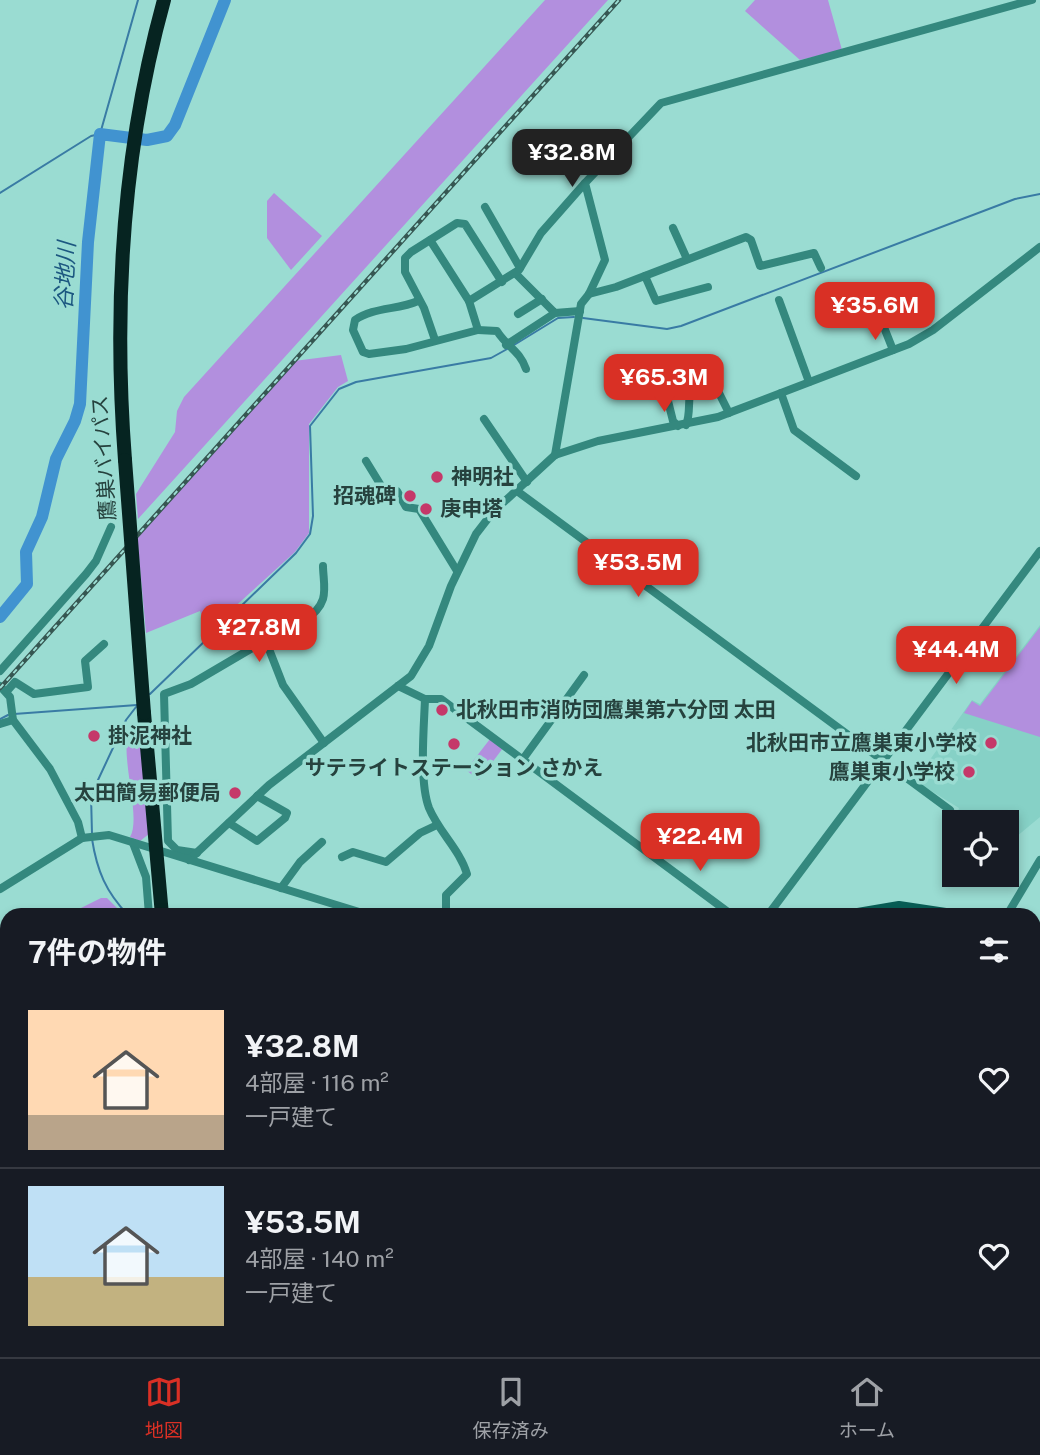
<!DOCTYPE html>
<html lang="ja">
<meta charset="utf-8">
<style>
:root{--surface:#171b24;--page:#20242c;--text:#f1f3f6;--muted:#9ea1a6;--line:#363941;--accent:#d93025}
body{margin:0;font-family:"Public Sans","Noto Sans JP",sans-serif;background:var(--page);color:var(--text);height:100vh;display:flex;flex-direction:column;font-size:26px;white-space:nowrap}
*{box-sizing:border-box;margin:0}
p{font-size:23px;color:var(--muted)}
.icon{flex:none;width:38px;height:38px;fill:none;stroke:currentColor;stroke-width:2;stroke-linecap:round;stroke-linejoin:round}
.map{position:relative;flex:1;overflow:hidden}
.panel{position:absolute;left:0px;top:908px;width:1041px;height:450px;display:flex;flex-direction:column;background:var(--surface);border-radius:21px 21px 0 0;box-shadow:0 4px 10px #0003}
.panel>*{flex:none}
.fabs{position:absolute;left:942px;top:810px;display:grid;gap:14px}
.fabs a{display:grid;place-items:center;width:77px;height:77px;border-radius:0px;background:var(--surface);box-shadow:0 4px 10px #0003;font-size:35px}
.price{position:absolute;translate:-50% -60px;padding:0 16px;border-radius:14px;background:var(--accent);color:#fff;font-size:23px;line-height:46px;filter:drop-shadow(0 2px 4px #0008)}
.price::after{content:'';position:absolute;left:50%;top:42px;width:21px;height:16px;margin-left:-10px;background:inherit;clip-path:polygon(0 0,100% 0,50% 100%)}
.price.current{background:#222;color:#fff}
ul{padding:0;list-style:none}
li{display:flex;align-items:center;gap:21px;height:175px;padding:0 28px}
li+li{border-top:2px solid var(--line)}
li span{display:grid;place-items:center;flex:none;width:196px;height:140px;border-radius:0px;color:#555}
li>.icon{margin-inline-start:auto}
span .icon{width:84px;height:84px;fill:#fffc;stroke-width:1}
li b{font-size:30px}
h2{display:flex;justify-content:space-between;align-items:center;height:84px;padding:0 28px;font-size:30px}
.dock{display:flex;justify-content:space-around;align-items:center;height:98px;border-top:2px solid var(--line);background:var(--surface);font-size:19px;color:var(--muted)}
.dock a{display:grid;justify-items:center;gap:4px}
.dock .current{color:var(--accent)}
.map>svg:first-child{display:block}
</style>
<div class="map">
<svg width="1040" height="1357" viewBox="0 0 1040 1357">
<rect width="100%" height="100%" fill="#9adcd2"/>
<g fill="#86d1c6">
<path d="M1040,625V817L1016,837L1018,842L1006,850V822H969L956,819L959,808L915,781L972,700L980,704Z"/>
<path d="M7,958V1092L0,1061V959Z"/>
<path d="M212,1351H497L498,1357H213Z"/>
</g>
<g fill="#b28fde">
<path d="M545,0H608L138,519L136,494L175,432L177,411L184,397Z"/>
<path d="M755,0H828L842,50L800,60L745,11Z"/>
<path d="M274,193L322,236L291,270L267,238V201Z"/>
<path d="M341,355L348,381L338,387L309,424V533L295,552L208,631L200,611L146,633L137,535L294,361Z"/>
<path d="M1040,627V737L964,713L972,701L980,706Z"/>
<path d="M129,726L141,727L149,834L140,841L130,837C142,817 119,757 129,726Z"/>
<path d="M490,739L503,748L479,780L466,770Z"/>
<path d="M101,898H107L124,915H72L73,912Z"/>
</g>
<path fill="#4193d0" stroke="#397ba4" stroke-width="2" d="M1040,1057V1338L1033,1357H916L918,1351H1034V1069Z"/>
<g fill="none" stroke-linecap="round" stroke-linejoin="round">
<g stroke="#397ba4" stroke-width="2">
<path d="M0,193L91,136L100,134L138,0"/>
<path d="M583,318L667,329L681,326L1015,199L1040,194"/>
<path d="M514,345L558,318L574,317"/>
<path d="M150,694L296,553L310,534L313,516L310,426L339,389L356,382L491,358L509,348"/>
<path d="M14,714L137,705"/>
<path d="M0,719L8,715"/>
<path d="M92,834L91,795L126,720L136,707"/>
<path d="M92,839C97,871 106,892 128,915"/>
</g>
<path stroke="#4193d0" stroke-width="12" d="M0,617L27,584L26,552L42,517L56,459L75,421L80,404L88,242L100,134L147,140L167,136L175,125L225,0"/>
<g stroke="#34887e" stroke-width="8">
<path d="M485,207L520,268"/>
<path d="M673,228L687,259"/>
<path d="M430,240L469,301"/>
<path d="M515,273L555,313L580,311"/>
<path d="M645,276L656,301L708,287"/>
<path d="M868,287L893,350"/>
<path d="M589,294L616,287L746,237L751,240L760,266L814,253L821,268"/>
<path d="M779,300L809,382"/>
<path d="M418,301C398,310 373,307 355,320L353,330L363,352L369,354L406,349L478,330L469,301L519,270L541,233L585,183"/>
<path d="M518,314L542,299"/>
<path d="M478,330L497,331C507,347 520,351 526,369"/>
<path d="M435,340L424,308L405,272V258L411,252L457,223L465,224L502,282"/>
<path d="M506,345L555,313"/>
<path d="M660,369L673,421L678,426"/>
<path d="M781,393L794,430L856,476"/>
<path d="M484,419L527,482"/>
<path d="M686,425C693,409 683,390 700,378L713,381L729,413"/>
<path d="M555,455L581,304L589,294L605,260L585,183L661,103L1032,0"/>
<path d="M366,461L385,492L397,491L406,507L419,509L457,571"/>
<path d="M517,491L950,810"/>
<path d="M262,644C280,634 316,621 323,599C326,589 323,576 323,566"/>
<path d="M0,671L86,574L96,561L111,527"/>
<path d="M0,686L10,697L13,720L50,769L78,822L82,838"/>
<path d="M398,686L425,699H441L732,915"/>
<path d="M7,691L15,682L34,694L88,687L85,661L104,644"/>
<path d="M425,699C424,727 419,782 429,808C439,832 460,850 467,874L446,895V915"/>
<path d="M0,724L13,720"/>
<path d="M523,759L584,675"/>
<path d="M229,823L257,841L285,818L287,813L257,796"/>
<path d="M133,843L146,877L149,915"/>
<path d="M197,853L177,850L168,841L164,694L191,684L259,644H267L283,685L324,743"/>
<path d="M342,857L353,852L386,862L420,833L437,825"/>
<path d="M189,860L269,785L411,676L429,646L451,586L476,534L493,512L555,455L598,441L718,417L909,344L933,330L1040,247"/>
<path d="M281,888L300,862L322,842"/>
<path d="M0,889L82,838L109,835L369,915"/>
<path d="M768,915L1040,551"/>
<path d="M1007,915L1040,860"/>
<path d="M0,957L7,956"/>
<path d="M0,1061L7,1092"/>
<path d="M66,1351L67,1357"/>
<path d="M501,1351L502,1357"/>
<path d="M14,1357L39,1351"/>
<path d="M821,1357L824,1351"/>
</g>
<g stroke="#085d55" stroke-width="10">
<path d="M846,915L899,906L959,915"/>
<path d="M1034,945L1040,948"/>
<path d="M0,1216L7,1214"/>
</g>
<g stroke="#062421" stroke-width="14">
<path d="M125,460C113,304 122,152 164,0"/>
<path d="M144,713L162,915"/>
<path d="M200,1351L201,1357"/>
</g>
<g stroke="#365752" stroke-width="4.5">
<path id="rail" d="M0,688L619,0"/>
</g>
<use href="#rail" stroke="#9adcd2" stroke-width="2" stroke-dasharray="5" stroke-linecap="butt"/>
<path stroke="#062421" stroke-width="14" d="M125,460L144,713"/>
</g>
<g fill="#c53869" stroke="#9adcd2" stroke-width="2.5">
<circle cx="437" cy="477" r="7"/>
<circle cx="410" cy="496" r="7"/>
<circle cx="426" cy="509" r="7"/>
<circle cx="442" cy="710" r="7"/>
<circle cx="94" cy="736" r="7"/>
<circle cx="991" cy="743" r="7"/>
<circle cx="454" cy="744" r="7"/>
<circle cx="969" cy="772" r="7"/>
<circle cx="235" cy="793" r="7"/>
</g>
<g text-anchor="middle" stroke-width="7" stroke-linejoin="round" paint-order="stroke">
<g font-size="21" fill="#26423e" stroke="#9adcd2">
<text transform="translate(104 458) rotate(-94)" y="7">鷹巣バイパス</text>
</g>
<g font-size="21" font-weight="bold" fill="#26423e" stroke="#9adcd2" text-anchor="start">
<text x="451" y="484">神明社</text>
<text x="396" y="503" text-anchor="end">招魂碑</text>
<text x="440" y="516">庚申塔</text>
<text x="456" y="717">北秋田市消防団鷹巣第六分団 太田</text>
<text x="108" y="743">掛泥神社</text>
<text x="977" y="750" text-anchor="end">北秋田市立鷹巣東小学校</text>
<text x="454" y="775" text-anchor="middle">サテライトステーション さかえ</text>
<text x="955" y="779" text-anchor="end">鷹巣東小学校</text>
<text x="221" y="800" text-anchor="end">太田簡易郵便局</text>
</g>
<g font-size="23" font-style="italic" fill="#1c5780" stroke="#9adcd2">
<text transform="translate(65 276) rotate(-87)" y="8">谷地川</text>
</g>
</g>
</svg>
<div class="fabs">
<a><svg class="icon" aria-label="locate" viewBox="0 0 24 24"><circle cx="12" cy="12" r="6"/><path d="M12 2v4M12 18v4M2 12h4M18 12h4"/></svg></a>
</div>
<b class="price current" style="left:572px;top:189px">¥32.8M</b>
<b class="price" style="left:875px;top:342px">¥35.6M</b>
<b class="price" style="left:664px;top:414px">¥65.3M</b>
<b class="price" style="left:638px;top:599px">¥53.5M</b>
<b class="price" style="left:259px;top:664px">¥27.8M</b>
<b class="price" style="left:956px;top:686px">¥44.4M</b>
<b class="price" style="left:700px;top:873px">¥22.4M</b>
<section class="panel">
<h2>7件の物件<svg class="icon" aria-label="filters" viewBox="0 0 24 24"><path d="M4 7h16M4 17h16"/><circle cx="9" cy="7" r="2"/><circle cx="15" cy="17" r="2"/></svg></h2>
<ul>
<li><span style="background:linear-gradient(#ffd9b3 75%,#b9a48a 0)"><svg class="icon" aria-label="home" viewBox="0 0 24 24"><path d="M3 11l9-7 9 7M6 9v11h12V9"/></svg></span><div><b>¥32.8M</b><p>4部屋 · 116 m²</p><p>一戸建て</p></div><svg class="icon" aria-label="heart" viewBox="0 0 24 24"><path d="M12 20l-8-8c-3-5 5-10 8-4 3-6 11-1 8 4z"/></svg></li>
<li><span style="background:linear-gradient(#bfe0f5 65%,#c2b280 0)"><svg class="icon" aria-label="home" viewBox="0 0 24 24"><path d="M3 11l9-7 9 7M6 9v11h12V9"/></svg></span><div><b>¥53.5M</b><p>4部屋 · 140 m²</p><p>一戸建て</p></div><svg class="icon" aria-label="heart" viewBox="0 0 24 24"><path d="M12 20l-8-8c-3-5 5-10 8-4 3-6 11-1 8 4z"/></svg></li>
</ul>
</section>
</div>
<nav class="dock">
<a class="current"><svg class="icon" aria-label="map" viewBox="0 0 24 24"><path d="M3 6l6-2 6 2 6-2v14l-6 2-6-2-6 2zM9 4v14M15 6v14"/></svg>地図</a>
<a><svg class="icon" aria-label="saved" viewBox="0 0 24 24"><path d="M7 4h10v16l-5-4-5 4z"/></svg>保存済み</a>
<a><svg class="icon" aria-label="home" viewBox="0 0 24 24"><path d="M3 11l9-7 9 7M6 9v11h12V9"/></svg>ホーム</a>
</nav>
